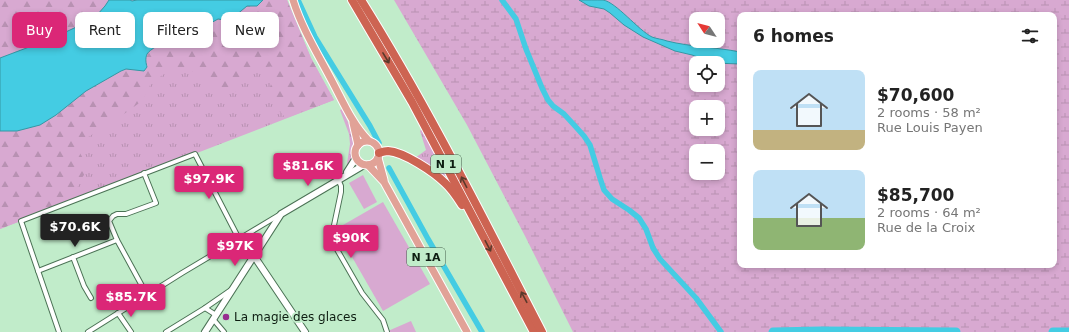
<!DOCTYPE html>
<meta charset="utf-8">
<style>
:root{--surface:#fff;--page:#f6f6f6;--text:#222;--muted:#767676;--accent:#db2777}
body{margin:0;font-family:"DejaVu Sans",sans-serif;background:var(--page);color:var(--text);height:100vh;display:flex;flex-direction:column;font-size:15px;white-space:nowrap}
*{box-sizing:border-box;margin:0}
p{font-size:13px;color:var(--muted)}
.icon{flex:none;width:22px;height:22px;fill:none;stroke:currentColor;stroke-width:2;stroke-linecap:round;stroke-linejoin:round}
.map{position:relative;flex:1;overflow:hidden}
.drawer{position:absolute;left:737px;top:12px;width:320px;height:256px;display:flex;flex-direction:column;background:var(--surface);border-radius:8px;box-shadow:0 2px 6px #0003}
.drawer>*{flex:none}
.guide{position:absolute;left:12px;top:12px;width:380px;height:36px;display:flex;gap:8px}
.needle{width:26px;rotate:306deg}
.controls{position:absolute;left:689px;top:12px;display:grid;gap:8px}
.controls a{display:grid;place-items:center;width:36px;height:36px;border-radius:8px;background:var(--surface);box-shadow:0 2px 6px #0003;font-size:20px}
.price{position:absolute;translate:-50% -34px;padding:0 9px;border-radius:4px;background:var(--accent);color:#fff;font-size:13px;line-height:26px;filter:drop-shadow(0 1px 2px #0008)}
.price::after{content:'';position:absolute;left:50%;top:24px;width:12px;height:9px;margin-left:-6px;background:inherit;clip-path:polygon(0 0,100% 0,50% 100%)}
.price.selected{background:#222;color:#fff}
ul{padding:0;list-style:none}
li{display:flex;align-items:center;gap:12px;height:100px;padding:0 16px}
li span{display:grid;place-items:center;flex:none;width:112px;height:80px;border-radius:8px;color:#555}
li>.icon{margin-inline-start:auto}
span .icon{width:48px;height:48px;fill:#fffc;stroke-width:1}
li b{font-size:17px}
h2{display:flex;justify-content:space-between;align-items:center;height:48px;padding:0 16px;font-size:17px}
.tag{padding:0 14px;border-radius:8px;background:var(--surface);box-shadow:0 2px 6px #0003;font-size:14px;line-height:36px}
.tag.selected{background:var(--accent);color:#fff}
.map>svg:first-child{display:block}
</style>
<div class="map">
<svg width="1069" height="332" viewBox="0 0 1069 332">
<defs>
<pattern id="grass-tufts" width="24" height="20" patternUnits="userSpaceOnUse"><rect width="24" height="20" fill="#d8a9d1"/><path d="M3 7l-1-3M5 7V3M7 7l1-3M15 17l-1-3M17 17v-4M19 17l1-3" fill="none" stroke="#b891b2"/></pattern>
<pattern id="forest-firs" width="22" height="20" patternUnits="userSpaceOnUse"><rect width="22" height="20" fill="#d8a9d1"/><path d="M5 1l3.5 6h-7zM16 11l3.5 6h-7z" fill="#b891b2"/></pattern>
<pattern id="wetland-marsh" width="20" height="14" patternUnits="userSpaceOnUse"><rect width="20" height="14" fill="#d8a9d1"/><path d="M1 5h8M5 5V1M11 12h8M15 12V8" fill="none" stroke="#b891b2"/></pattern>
</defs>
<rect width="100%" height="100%" fill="#c1ecca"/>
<g fill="url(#grass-tufts)">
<path d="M0,0H287L311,58L334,100L0,229Z"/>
<path d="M342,109L353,133L354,141L351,163L346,170L350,144L349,134L340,110Z"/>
<path d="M422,129L446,175L444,177L415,158L426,150L420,131Z"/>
</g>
<g fill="url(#forest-firs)">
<path d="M0,0H109L105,6L97,15L87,22L53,38L0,58Z"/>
<path d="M263,0H287L311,58L334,100L286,118L274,106L270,99L269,91L273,77L272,66C251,69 246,74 235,92L218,87H208C202,76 195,72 184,67L178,70H170L161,76L150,85L142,101L124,114L113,122L83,140L80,153L85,162L84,175L79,182L74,200L0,229V131H17L72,103L86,91L121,71L126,69L144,71L147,56L149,52L164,42L169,37L173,28L179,22L181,21L184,22L191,27L205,26L218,19H234L235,16L247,6H257Z"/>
</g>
<path fill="url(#wetland-marsh)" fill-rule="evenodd" d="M394,0H1069V332H573L525,236L467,125ZM740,15H1054V265H740ZM696,19H718V41H696ZM696,63H718V85H696ZM696,107H718V129H696ZM696,151H718V173H696Z"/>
<g fill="#d8a9d1">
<path d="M363,175L377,202L364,209L349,183Z"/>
<path d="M383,202L430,284L383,311L336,229Z"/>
<path d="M411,321L416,332H389L388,331Z"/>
</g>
<g fill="#44cce3" stroke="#3498a4">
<path d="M109,0H130L132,1L137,0H263L257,6H247L235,16L231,21L218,19L200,29L191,27L182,21C174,24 173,32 168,38C162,44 150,49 147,54C145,59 146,63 147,67L144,71L126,69L121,71L86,91L56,115L40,125L17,131H0V58L53,38L87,22L97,15L105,6Z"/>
<path d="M579,0C587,0 596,0 603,0C616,2 638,30 652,37C657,39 662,39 667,41C691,47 716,47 740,52V64L714,63L692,55L675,51L643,37L624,25L610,13L604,9L589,6Z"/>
</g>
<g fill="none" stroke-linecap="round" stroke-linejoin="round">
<g stroke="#44cce3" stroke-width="5.5">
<path d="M298,0L315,37L370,126L379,143"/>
<path d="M502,0L516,19L526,49L542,88L548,100L553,106L564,114L575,126L584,136L590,145L600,178L604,190L612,199L629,210L639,218L646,229L653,248L660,259L696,298L721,332"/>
<path d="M389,168L428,239L482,332"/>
</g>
<g stroke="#44cce3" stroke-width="9">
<path d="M773,332L821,331L956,332"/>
<path d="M1053,332H1069"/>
</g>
<g stroke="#4b7255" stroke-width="6">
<g id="street">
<path d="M144,173L156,203L126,214H117L113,216L109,221L117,240L147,295"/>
<path d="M338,179L341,186V192L333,230L335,246L362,293L383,320L387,332"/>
<path d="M242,239L244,241L254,256"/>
<path d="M73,257L84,286L91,298"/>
<path d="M38,271L117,240"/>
<path d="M205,308L216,315"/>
<path d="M118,313L131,332"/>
<path d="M213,319L224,332"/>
<path d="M59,332L21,221L195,154L239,239"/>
<path d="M88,332L182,273L239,239H242L244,236L279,215"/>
<path d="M166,332L205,308L231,290"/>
</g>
</g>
<g stroke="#4b7255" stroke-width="8">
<g id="secondary">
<path d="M347,172L356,158"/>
<path d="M254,256L305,332"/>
<path d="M205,332L281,214L364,165"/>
</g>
</g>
<g stroke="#fff" stroke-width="9">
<g id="primary">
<path d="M293,0C302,29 319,56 333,83C343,102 353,125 368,140"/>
<path d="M353,123L358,145"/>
<circle cx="367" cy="153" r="12"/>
<path d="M378,158L384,180"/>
<path d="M368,165L384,182L467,332"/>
</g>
</g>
<g stroke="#fff" stroke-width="10">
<g id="highway">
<path d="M352,0L412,102L534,332"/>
<path d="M361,0C428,107 484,220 542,332"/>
<path d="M379,153C382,152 385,151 388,151C404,152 434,172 445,183C452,189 457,197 462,205"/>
</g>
</g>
<use href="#street" stroke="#fff" stroke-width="4"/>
<use href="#secondary" stroke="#fff" stroke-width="6"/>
<use href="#primary" stroke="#e1a297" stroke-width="7"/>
<use href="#highway" stroke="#cd6452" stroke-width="8"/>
</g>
<defs><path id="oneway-shaft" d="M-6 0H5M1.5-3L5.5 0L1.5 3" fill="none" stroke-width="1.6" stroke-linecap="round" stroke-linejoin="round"/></defs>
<g stroke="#5a392b">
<use href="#oneway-shaft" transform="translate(386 58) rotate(59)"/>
<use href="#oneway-shaft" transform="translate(464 182) rotate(-117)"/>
<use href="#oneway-shaft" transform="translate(488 246) rotate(62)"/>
<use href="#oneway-shaft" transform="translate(524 297) rotate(-118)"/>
</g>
<circle fill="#982d90" stroke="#c1ecca" stroke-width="1.5" cx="226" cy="317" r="4"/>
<g text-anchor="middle" stroke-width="4" stroke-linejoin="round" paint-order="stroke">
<g fill="#c1ecca" stroke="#435b48" stroke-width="1">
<rect x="431" y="155" width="30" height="18" rx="3"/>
<rect x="407" y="248" width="38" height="18" rx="3"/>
</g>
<g font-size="11" font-weight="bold" fill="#0d1d11">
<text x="446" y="168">N 1</text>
<text x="426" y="261">N 1A</text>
</g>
<g font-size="12" fill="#0d1d11" stroke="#c1ecca" text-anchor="start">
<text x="234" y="321">La magie des glaces</text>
</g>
</g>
</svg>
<div class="controls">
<a><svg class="needle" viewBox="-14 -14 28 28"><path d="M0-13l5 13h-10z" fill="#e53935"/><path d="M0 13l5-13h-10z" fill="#767676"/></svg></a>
<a><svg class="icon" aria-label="locate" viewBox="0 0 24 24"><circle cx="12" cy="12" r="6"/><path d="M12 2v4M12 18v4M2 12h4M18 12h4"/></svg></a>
<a>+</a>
<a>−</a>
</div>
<b class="price" style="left:308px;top:187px">$81.6K</b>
<b class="price" style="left:209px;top:200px">$97.9K</b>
<b class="price selected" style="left:75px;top:248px">$70.6K</b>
<b class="price" style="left:351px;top:259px">$90K</b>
<b class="price" style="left:235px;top:267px">$97K</b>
<b class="price" style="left:131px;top:318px">$85.7K</b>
<div class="guide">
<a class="tag selected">Buy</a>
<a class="tag">Rent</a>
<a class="tag">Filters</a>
<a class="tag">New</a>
</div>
<section class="drawer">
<h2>6 homes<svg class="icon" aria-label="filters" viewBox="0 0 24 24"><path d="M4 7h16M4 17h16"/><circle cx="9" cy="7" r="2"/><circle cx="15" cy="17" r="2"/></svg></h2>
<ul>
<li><span style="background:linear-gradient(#bfe0f5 75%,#c2b280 0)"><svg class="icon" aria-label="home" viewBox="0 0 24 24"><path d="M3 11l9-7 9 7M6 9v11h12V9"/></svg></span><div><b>$70,600</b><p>2 rooms · 58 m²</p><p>Rue Louis Payen</p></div></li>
<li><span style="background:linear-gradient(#bfe0f5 60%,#8fb573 0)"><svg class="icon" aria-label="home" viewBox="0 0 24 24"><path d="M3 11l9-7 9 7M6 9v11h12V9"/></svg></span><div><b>$85,700</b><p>2 rooms · 64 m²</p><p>Rue de la Croix</p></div></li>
</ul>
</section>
</div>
